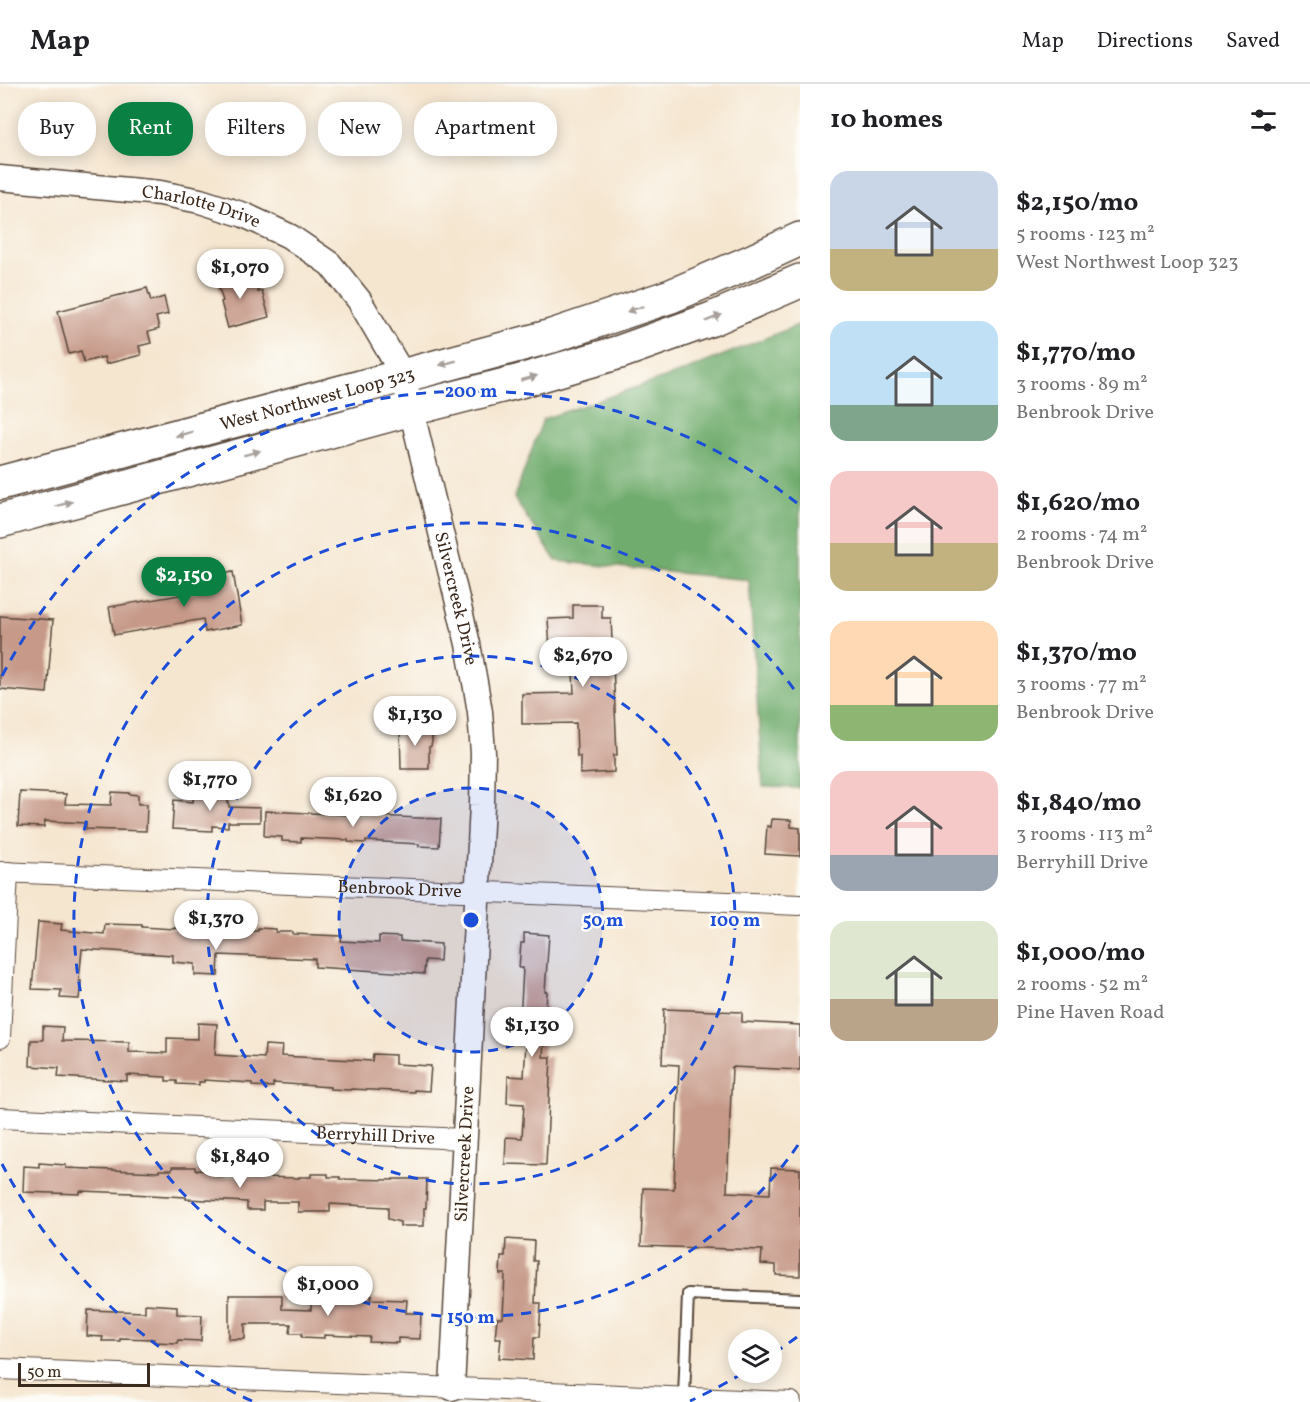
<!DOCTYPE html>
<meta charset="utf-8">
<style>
:root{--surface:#fff;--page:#f6f6f6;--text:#202124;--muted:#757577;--line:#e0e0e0;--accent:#0b8043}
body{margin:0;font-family:Vollkorn,serif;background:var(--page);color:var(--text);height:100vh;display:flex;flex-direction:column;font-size:22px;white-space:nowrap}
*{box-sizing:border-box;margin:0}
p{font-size:20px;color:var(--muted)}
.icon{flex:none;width:33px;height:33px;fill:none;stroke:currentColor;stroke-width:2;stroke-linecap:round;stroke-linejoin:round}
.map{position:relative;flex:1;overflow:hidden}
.details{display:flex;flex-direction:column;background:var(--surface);width:510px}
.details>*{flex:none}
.hud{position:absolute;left:18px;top:18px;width:570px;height:54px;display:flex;gap:12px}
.tools{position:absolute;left:728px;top:1245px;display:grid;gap:12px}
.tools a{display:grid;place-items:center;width:54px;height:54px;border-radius:50%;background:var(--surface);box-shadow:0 3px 15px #0003;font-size:30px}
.scale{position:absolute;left:18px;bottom:15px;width:132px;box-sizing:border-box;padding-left:6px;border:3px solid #3b2a1e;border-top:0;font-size:16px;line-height:21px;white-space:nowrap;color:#3b2a1e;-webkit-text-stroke:4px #fdfcf7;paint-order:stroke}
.price{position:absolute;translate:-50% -51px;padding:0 14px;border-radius:21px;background:#fff;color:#222;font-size:20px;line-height:39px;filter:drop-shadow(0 2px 3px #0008)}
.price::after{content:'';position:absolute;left:50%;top:36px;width:18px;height:14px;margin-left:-9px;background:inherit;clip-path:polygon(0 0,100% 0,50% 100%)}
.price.selected{background:var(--accent);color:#fff}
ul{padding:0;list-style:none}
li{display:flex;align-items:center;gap:18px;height:150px;padding:0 30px}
li span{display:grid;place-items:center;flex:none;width:168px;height:120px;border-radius:18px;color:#555}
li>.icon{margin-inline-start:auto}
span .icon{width:72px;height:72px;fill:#fffc;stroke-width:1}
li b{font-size:26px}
h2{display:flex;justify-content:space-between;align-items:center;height:72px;padding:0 30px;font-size:26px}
.chip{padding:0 21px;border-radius:24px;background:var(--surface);box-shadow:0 3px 15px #0003;font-size:21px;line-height:54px}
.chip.selected{background:var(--accent);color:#fff}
header{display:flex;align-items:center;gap:36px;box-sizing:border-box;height:84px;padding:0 30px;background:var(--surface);border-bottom:2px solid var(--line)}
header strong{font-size:28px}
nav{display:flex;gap:33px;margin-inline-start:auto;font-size:21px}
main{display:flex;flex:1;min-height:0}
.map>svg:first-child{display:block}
</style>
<header>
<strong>Map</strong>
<nav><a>Map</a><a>Directions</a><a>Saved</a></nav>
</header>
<main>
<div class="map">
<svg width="800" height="1318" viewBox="0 0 800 1318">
<rect width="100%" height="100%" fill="#fdfcf7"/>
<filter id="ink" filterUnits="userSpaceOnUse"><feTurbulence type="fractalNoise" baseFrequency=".0167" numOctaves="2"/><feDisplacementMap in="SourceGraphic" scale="12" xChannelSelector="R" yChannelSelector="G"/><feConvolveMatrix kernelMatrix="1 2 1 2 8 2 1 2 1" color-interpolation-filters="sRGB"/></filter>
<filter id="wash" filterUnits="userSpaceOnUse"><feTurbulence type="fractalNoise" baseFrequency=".008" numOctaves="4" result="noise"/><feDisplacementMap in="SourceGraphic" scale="24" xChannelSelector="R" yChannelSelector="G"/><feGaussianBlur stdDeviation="1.35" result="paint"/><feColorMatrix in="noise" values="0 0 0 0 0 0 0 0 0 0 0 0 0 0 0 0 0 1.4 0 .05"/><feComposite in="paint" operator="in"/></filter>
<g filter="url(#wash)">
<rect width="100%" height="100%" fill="#f5e6d0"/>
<path fill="#6fac6d" stroke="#556b46" stroke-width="1.5" d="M800,240V704L763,703L749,496L556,477L514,414L543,335L682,288Z"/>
<g id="blocks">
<g fill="#c69988">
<path d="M230,184L236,203L256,198L258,208L262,207L269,233L228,244L221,218L223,217L214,188Z"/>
<path d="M147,204L151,217L164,213L168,230L156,233L159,245L148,248L151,259L139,262L141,271L106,280L104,273L84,278L81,267L69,270L58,227Z"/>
<path d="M233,488L242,541L205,548L203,535L114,551L109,523L198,508L195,495Z"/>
<path d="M573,521H602V534H611L617,671H614V688L580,690V672H577L576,639L522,640V610L574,609L572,566H550L548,535L573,534Z"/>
<path d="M0,532L53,536L47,609L0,605Z"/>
<path d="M400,642H432V658L431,662L429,663V685H401Z"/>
<path d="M194,705L229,707L228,719H229V723L260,724V738H228V743L212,742V747L172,745L174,716L193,718Z"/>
<path d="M20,708L66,710L65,720L111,721L112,708L129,709V710L138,711V720H147L146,747L86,745V739L45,737L44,743L18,742Z"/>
<path d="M265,727L441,735L439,763L419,762V760L366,757V759L348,758V756L301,754V758L282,757V753L264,752Z"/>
<path d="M772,735L791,736V743L800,744V772L765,770L767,742L771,743Z"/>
<path d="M38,838L62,840L61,846L104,850L105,840L142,841V843L174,845V844L200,845V852L241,854V847H258V844L276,845V848H293V850L342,852L341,857L379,859V852L400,853V857L441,860L440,877L425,876L424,890L315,883V875L219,871L218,892L195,891V880L173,878V871L82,865L79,897H81L79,915L60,914L61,906L32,905Z"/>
<path d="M524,849L549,851L545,908H547L543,973H551L546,1081L505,1080L506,1053L522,1054L524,1020L507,1019L508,992L524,993L526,959L516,958L517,939H520L523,884H519L521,859H524Z"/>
<path d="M664,925L742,928V938L800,941V986L732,983L727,1108L770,1110L771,1084L800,1085V1192L776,1191V1181L761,1180L762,1166L641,1162L643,1104L674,1105L679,981L662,980Z"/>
<path d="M198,939L217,940L215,971L264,974L265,961L282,962L281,972L372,977L373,970L395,971V980L431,982L429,1007L414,1006V1008L351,1005V1006L330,1005V1003L273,999V1003L252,1002V999L204,996V998H199V1001L177,1000V997H166V993L127,991V997L58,993L59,984L30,982L31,956H43V942L63,943L62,957L129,958V968L167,969V954L198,955Z"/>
<path d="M39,1079L66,1081V1084L159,1088V1086H172V1083H195V1086L217,1087V1092L299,1094V1093H311V1090H328V1093H340V1095L393,1096V1095H427L426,1124H424V1142H400V1138L388,1135V1123L330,1120V1128H298V1118H263V1126H247V1118L186,1115V1113L132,1110V1109L80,1107V1110L23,1108L24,1082L39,1083Z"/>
<path d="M506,1155L534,1157L533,1177H537L535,1219H541L539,1253H534L533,1276L499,1274L501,1254H495L497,1234H503L505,1190H500L501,1172H505Z"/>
<path d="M340,1210L372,1211L371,1215L407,1216L406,1229H421L420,1255L398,1254V1259L369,1258L370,1253L324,1251V1254L302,1253V1249H290L291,1240H245V1255H229V1211H282V1225L311,1226V1219H327L328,1217H332V1213H340Z"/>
<path d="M145,1220L177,1222V1230L202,1231L201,1257L178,1256L177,1259L154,1258V1255L120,1254V1257H102L103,1253L87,1252L88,1226L145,1228Z"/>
</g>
</g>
</g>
<g filter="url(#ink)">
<use href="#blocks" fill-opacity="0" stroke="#574639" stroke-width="1.5"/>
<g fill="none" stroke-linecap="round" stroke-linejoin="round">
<g stroke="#574639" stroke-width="14">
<path id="service" d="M684,1313L688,1210L800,1215"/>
</g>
<g stroke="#574639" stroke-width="22">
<g id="minor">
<path id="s1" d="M0,788L800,821"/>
<path d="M0,954L8,788"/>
<path id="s2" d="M0,1034L464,1055"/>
<path d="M0,1285L791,1318"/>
</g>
</g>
<g stroke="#574639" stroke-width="27">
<g id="tertiary">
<path id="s3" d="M0,94L160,109L200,117L244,131L289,152L330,180L359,216L403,291L411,325L468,560L476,604L480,628L483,669L482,721L452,1304"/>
</g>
</g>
<g stroke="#574639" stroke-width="36">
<g id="trunk">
<path id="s4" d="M0,399L552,252L671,212L748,179L800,155"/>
<path d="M0,437L411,325L517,298L620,268L712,235L800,197"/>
</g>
</g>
<use href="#service" stroke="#fff" stroke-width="10"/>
<use href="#minor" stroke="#fff" stroke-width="20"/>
<use href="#tertiary" stroke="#fff" stroke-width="24"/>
<use href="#trunk" stroke="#fff" stroke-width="33"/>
</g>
<defs><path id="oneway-solid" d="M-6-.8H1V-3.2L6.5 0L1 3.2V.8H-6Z" transform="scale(1.5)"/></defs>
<g fill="#a79f9a">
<use href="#oneway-solid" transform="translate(635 225) rotate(161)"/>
<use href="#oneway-solid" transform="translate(714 234) rotate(-22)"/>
<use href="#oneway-solid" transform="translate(448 279) rotate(165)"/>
<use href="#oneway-solid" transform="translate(529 294) rotate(-16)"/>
<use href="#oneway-solid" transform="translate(184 350) rotate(165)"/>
<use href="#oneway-solid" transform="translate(252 369) rotate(-15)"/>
<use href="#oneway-solid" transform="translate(64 420) rotate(-15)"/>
</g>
</g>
<circle cx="471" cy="836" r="132" fill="#1d4ed8" fill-opacity=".12"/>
<g fill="none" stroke="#1d4ed8" stroke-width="3" stroke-dasharray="10 8">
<circle cx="471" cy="836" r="132"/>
<circle cx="471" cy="836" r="264"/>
<path d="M798 1061A397 397 0 1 1 798 611"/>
<path d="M797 1253A529 529 0 0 1 774 1269M743 1289A529 529 0 0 1 690 1317M252 1317A529 529 0 0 1 2 1080M2 592A529 529 0 0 1 797 419"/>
</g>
<g text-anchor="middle" stroke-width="5" stroke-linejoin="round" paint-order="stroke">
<g font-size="18" fill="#3b2a1e" stroke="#fdfcf7">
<text dy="6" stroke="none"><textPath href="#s3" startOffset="204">Charlotte Drive</textPath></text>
<text dy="6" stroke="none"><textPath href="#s4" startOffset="328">West Northwest Loop 323</textPath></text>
<text dy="6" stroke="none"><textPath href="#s3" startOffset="710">Silvercreek Drive</textPath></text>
<text dy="6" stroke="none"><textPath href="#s1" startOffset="400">Benbrook Drive</textPath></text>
<text dy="6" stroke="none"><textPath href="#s2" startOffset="376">Berryhill Drive</textPath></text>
<text transform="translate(464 1070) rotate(-87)" y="6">Silvercreek Drive</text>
</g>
</g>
<circle cx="471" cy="836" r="9" fill="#1d4ed8" stroke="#fdfcf7" stroke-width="3"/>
<g font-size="18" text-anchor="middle" font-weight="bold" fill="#1d4ed8" stroke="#fdfcf7" stroke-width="5" stroke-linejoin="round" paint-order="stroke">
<text x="471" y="313">200 m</text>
<text x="603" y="842">50 m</text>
<text x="735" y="842">100 m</text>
<text x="471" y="1239">150 m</text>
</g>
</svg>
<div class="tools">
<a><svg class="icon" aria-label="layers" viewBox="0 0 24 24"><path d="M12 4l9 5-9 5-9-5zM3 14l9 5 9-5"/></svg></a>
</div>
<div class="scale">50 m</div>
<b class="price" style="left:240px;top:216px">$1,070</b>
<b class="price selected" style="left:184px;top:524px">$2,150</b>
<b class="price" style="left:583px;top:604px">$2,670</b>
<b class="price" style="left:415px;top:663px">$1,130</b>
<b class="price" style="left:210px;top:728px">$1,770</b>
<b class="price" style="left:353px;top:744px">$1,620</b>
<b class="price" style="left:216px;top:867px">$1,370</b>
<b class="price" style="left:532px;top:974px">$1,130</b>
<b class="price" style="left:240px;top:1105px">$1,840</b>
<b class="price" style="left:328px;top:1233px">$1,000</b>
<div class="hud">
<a class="chip">Buy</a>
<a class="chip selected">Rent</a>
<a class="chip">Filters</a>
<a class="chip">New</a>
<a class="chip">Apartment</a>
</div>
</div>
<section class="details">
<h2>10 homes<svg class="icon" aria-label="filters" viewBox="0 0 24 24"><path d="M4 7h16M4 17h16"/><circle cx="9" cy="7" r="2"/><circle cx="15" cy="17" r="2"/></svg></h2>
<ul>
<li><span style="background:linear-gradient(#c9d6e8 65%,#c2b280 0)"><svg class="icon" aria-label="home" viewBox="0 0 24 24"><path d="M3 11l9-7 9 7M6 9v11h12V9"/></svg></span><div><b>$2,150/mo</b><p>5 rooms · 123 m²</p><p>West Northwest Loop 323</p></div></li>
<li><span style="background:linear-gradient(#bfe0f5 70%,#7fa58c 0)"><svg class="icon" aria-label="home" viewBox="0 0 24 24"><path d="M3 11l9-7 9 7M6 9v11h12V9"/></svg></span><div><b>$1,770/mo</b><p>3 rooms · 89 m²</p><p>Benbrook Drive</p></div></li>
<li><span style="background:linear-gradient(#f6c9c9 60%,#c2b280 0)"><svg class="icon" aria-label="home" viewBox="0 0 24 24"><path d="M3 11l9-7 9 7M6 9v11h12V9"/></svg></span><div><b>$1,620/mo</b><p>2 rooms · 74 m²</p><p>Benbrook Drive</p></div></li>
<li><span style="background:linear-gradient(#ffd9b3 70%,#8fb573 0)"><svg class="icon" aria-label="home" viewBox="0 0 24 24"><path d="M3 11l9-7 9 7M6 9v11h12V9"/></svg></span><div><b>$1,370/mo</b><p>3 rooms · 77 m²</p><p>Benbrook Drive</p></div></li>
<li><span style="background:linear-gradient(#f6c9c9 70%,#9aa5b1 0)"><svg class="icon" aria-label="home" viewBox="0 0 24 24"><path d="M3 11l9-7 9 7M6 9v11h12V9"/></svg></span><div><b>$1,840/mo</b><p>3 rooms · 113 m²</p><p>Berryhill Drive</p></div></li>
<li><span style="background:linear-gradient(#dfe7d0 65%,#b9a48a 0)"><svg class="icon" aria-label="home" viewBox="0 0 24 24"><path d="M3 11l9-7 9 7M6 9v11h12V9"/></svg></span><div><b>$1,000/mo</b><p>2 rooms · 52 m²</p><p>Pine Haven Road</p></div></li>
</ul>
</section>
</main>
